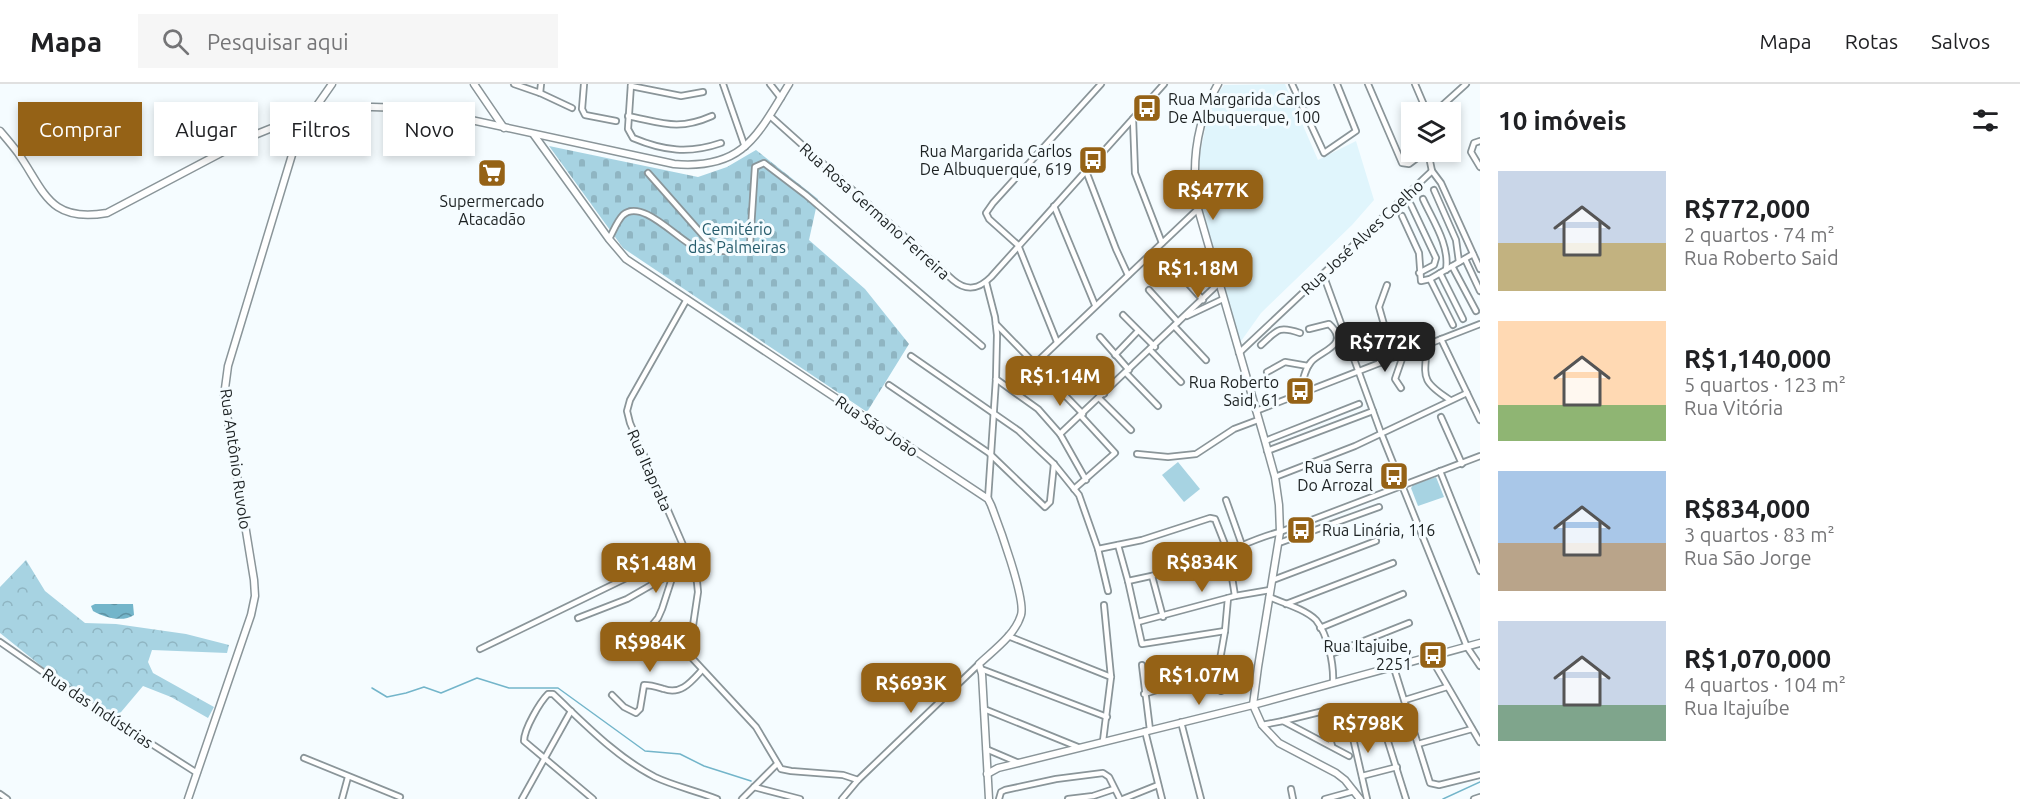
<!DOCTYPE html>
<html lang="pt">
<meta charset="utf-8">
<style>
:root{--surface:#fff;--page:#f6f6f6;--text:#202124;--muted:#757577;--line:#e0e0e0;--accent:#956216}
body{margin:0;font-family:Ubuntu,sans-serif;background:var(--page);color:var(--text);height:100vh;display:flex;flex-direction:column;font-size:22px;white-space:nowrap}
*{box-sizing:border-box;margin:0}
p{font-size:20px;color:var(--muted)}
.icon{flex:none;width:33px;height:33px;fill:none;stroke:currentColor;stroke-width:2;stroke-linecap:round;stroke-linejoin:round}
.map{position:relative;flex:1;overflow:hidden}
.drawer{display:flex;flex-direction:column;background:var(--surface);width:540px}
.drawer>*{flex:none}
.guide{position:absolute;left:18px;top:18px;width:570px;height:54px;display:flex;gap:12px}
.tools{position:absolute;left:1401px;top:18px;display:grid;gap:12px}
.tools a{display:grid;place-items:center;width:60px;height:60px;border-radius:0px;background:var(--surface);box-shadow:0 3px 9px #0003;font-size:30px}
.price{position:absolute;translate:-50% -51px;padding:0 14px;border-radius:12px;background:var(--accent);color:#fff;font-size:20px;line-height:39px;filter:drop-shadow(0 2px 3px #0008)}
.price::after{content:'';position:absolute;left:50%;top:36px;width:18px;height:14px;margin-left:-9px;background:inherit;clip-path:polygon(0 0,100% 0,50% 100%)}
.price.selected{background:#222;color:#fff}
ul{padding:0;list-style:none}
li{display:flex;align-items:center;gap:18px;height:150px;padding:0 18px}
li span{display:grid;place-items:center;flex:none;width:168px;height:120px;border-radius:0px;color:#555}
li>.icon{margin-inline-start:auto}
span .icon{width:72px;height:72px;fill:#fffc;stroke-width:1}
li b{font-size:26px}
h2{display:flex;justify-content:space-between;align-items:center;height:72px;padding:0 18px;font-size:26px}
.chip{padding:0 21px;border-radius:0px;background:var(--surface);box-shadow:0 3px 9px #0003;font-size:21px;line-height:54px}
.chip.selected{background:var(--accent);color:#fff}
header{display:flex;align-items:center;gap:36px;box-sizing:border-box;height:84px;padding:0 30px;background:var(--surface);border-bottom:2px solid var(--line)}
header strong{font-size:28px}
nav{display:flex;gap:33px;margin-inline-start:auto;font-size:21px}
.search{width:420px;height:54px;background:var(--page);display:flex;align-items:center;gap:15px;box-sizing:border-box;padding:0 21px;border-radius:0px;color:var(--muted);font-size:22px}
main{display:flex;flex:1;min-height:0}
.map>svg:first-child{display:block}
</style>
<header>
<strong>Mapa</strong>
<div class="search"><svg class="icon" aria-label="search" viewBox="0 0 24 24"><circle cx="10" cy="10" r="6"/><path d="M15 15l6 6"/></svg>Pesquisar aqui</div>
<nav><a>Mapa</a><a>Rotas</a><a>Salvos</a></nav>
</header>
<main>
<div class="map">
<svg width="1480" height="715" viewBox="0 0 1480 715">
<defs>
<pattern id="forest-crowns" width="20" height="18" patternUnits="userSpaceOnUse" patternTransform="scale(1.5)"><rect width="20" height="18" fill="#a7d3e2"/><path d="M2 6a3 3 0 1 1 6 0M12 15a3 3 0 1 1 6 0" fill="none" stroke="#8fb5c2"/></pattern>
<pattern id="cemetery-stones" width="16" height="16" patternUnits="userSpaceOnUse" patternTransform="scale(1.5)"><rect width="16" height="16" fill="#a7d3e2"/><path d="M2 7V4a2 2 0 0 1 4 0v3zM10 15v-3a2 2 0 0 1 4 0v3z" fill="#8fb5c2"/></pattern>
<pattern id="water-waves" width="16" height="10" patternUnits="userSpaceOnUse" patternTransform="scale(1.5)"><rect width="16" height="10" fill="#73b5ca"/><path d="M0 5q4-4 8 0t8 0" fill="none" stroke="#5e93a4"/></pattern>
</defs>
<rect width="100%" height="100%" fill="#f5fcff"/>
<path fill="#e0f5fc" d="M1285,0L1318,76L1356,57L1374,116L1352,141L1261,229L1239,260L1203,126L1199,75L1210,21L1224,1Z"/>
<path fill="url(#forest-crowns)" d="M26,476L45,507L85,539L116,540L186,550L229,561L227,569L152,566L148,578L153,589L214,623L208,634L171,613L143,602L116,634L60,597L0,549V503Z"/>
<path fill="url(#cemetery-stones)" d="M549,62L698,93L727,83L756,66L818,115L809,156L865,205L909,260L867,328L623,164Z"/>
<g fill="#a7d3e2">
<path d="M1178,378L1200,405L1184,418L1162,391Z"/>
<path d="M1436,393L1444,413L1418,422L1411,404L1413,401Z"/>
</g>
<path fill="url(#water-waves)" d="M95,520H133L134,531C122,539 104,533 93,527L91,522Z"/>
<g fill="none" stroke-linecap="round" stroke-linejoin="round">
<g stroke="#73b5ca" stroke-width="1.5">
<path d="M372,604L387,613L406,609L424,603L441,609L477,594L509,604H558L645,667L680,670L704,682L751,697"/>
<path d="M1443,715L1480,698"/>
</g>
<g stroke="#8a9599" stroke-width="8">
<g id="street">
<path d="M514,0L540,9L572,24"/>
<path d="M584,0L582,25L585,31L616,37"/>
<path d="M631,0L628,45L633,54C664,67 689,70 721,59"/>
<path d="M723,0L745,63"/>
<path d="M770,0L781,14"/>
<path d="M1292,0L1324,69L1356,47L1337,0"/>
<path d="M1368,0L1402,79L1409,80L1425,68"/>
<path d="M1415,0L1427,28"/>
<path d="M631,2L681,12L703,8"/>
<path d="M540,9L541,0"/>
<path d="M1435,28L1466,0"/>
<path d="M628,32C663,39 678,47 712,32"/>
<path d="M770,32L953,196C967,208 979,205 991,193L1164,0"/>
<path d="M1133,35L1135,89L1162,159"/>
<path d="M1480,57L1474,59L1471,68L1480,83"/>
<path d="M1428,68L1432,87"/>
<path d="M1086,87L1116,165L1128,191"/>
<path d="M648,89L715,165"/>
<path d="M1434,106L1456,156L1459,178"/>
<path d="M1423,115C1433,137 1450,161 1446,186"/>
<path d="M1411,121L1436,174L1434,181L1419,189"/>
<path d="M1054,122L1095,221"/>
<path d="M1402,132L1419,169L1421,197L1430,195L1473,170"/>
<path d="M609,155C613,148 617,137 623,131C643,113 681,160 699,165C708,168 736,167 746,166L750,160L755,83L764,79L806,111L982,262"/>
<path d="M1465,175L1480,207"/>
<path d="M1452,182L1476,227"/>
<path d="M1174,184L1203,216"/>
<path d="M1440,189L1463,235"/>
<path d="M1323,190L1381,349L1467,563L1480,582"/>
<path d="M1430,195L1453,241"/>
<path d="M986,198L995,233L997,251L996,295L988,415"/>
<path d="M1149,206L1178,238"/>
<path d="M687,215L630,316L627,327L630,339L683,461L697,498L698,508L691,555L692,574L756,643L781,685L791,687L843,691L858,696"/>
<path d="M1123,231L1155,263"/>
<path d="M1187,232L1223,215"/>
<path d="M996,240L1031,276L1037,278L1198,125"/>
<path d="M1174,242L1206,276"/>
<path d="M1100,253L1129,286"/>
<path d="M1441,255L1480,336"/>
<path d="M1057,258L1018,161L989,135L986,129L993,119L1101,0"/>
<path d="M1427,260C1425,293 1419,296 1450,316"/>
<path d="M1261,261C1277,247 1277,241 1300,249"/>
<path d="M1150,266L1181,298"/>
<path d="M1239,269L1432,87L1441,99L1480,185"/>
<path d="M1115,271L1138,247"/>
<path d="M911,272L1019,347L1054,380L1079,411L1098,465L1108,507"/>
<path d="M1073,279L1104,310"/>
<path d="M1379,279L1381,272L1391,265L1379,223L1387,201"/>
<path d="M1267,288L1285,278L1308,282"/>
<path d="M1126,289L1158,322"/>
<path d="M996,295L1038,325L1060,350L1218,200"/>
<path d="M1054,300L1083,330"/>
<path d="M889,301L989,369L1045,423L1050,418L1054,380"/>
<path d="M1401,304L1395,295L1404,269"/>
<path d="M1300,310C1302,300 1304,286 1311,278C1320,267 1352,261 1329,240L1309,245"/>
<path d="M1099,314L1131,346"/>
<path d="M1256,327L1480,240"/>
<path d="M1441,333L1462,380"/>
<path d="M1060,350L1086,396"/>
<path d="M1265,357L1359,320"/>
<path d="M1267,367L1373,327"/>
<path d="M1137,370L1168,373L1196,370L1234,345L1258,336"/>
<path d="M1440,387L1480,487"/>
<path d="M1275,393L1355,362L1467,309"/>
<path d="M1074,405L1115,369L1081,332"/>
<path d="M1226,416L1242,461"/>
<path d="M1279,459L1379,423"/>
<path d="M1118,461L1128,497L1142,560L1225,547"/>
<path d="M1098,465L1142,456L1210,434L1215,435L1228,468L1235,512"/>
<path d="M1152,492L1163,533"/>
<path d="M1273,496L1376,457"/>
<path d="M1128,497C1159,491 1190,482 1219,471C1240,463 1258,453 1280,448L1480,372"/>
<path d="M1269,513C1283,519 1305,525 1316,536C1328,551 1334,580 1333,599"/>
<path d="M1286,520L1393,479"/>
<path d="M578,534L627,515L674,488L685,467"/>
<path d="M1138,538L1235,512L1270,506"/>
<path d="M1320,544L1403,510"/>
<path d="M643,545H649L658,534L662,525L674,488"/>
<path d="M1008,552L1111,593"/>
<path d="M0,558L89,620L197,689"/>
<path d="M480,565L647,484L680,476"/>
<path d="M1331,570L1409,539"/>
<path d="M1431,574L1480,658"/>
<path d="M1142,581L1150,646"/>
<path d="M1394,584L1430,699L1439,701L1480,691"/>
<path d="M981,585L1107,633"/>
<path d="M1221,607L1218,587L1225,547L1228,514"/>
<path d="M1144,610L1218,587"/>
<path d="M612,611L624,623L636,629L640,625L644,601C651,601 657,603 664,605C681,611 691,598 702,586"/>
<path d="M1405,616L1447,603"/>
<path d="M984,625L1078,663"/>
<path d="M1323,627L1332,662"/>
<path d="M1283,637L1340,623"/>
<path d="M1181,638L1201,715"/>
<path d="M1262,641L1283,637L1349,672"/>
<path d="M1145,647L1162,715"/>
<path d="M1103,657L1111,593L1104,521"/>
<path d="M1418,660L1472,645"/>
<path d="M986,665L1019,679"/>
<path d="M304,674L400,713"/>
<path d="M1362,692L1397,683"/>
<path d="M754,703L800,715"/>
<path d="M1291,705L1293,715"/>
<path d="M0,710L7,715"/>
<path d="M342,715L348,693"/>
<path d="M522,715L571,627"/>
<path d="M593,715L524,657C524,645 540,618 548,610H553C584,639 616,673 655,693C674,702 697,707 717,715"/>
<path d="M742,715L777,680"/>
<path d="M842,715L858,696L979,580"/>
<path d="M999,715L1001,708L1005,706L1056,695L1103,689L1109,693L1120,715"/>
<path d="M1068,715L1093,712L1114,705"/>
<path d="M1123,715L1158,701"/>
<path d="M1325,715L1354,707"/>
<path d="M1367,715L1350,641L1353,638L1380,632L1406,715"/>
<path d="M1474,715L1480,713"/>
</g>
</g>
<g stroke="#8a9599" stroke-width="9">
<g id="secondary">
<path d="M474,0L504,44"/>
<path d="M1218,0C1196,38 1191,82 1198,125L1265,357L1275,393L1279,421L1280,448L1258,583L1253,621L1262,641L1279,659L1336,689L1345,696L1360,715"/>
<path d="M311,30L332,0"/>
<path d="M0,47C6,54 12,61 18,69C45,108 49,139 107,129L257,50C329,20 372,17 448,31L674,80C743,86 757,52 789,0"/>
<path d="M534,51L609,155L626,175L988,415L991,421C998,439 1026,515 1021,531C1015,551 994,566 979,580L982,590L989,715"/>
<path d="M987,690L998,684L1253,621L1480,559"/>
<path d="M188,715L251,531L255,512L254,496L224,312L228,282L295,61L301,33"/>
</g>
</g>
<use href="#street" stroke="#fff" stroke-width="4.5"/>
<use href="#secondary" stroke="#fff" stroke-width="6"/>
</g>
<defs>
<g id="bus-square" transform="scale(1.5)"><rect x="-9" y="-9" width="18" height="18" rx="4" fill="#956216" stroke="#f5fcff"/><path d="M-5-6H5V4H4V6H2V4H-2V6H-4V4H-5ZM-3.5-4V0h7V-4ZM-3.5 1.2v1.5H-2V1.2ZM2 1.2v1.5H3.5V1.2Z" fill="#fff"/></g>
<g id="supermarket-square" transform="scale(1.5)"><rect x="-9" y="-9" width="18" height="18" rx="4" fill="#956216" stroke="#f5fcff"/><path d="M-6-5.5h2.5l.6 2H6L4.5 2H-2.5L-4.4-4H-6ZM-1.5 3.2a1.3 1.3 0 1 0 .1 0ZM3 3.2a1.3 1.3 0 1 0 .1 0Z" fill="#fff"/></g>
</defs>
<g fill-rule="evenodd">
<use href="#bus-square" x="1147" y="24"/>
<use href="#bus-square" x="1093" y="76"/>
<use href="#supermarket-square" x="492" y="89"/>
<use href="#bus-square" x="1300" y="307"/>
<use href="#bus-square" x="1394" y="392"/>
<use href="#bus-square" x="1301" y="446"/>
<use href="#bus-square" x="1433" y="571"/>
</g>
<g text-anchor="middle" stroke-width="6" stroke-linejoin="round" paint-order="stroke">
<g font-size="16" fill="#1c2122" stroke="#f5fcff" text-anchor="end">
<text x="1168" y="21" text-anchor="start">Rua Margarida Carlos<tspan x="1168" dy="18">De Albuquerque, 100</tspan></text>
<text x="1072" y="73">Rua Margarida Carlos<tspan x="1072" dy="18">De Albuquerque, 619</tspan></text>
<text x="492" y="123" text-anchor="middle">Supermercado<tspan x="492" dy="18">Atacadão</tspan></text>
<text x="1279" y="304">Rua Roberto<tspan x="1279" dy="18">Said, 61</tspan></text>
<text x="1373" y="389">Rua Serra<tspan x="1373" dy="18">Do Arrozal</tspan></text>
<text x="1322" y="452" text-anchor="start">Rua Linária, 116</text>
<text x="1412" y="568">Rua Itajuibe,<tspan x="1412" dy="18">2251</tspan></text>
</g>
<g font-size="16" fill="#1c2122" stroke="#f5fcff">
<text transform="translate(875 127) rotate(42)" y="6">Rua Rosa Germano Ferreira</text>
<text transform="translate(1362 153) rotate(-43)" y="6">Rua José Alves Coelho</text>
<text transform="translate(877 342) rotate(34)" y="6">Rua São João</text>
<text transform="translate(236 375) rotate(82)" y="6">Rua Antônio Ruvolo</text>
<text transform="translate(650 386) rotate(66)" y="6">Rua Itaprata</text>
<text transform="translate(98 624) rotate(34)" y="6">Rua das Indústrias</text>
</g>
<g font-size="16" fill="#265c6c" stroke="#f5fcff">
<text x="737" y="151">Cemitério<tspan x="737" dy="18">das Palmeiras</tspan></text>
</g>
</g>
</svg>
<div class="tools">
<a><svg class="icon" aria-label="layers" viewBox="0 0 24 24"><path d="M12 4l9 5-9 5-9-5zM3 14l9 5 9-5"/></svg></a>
</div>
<b class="price" style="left:1213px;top:137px">R$477K</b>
<b class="price" style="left:1198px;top:215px">R$1.18M</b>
<b class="price selected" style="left:1385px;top:289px">R$772K</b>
<b class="price" style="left:1060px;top:323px">R$1.14M</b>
<b class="price" style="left:1202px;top:509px">R$834K</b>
<b class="price" style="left:656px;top:510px">R$1.48M</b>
<b class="price" style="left:650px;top:589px">R$984K</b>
<b class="price" style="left:1199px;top:622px">R$1.07M</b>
<b class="price" style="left:911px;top:630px">R$693K</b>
<b class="price" style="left:1368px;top:670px">R$798K</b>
<div class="guide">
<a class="chip selected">Comprar</a>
<a class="chip">Alugar</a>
<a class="chip">Filtros</a>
<a class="chip">Novo</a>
</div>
</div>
<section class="drawer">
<h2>10 imóveis<svg class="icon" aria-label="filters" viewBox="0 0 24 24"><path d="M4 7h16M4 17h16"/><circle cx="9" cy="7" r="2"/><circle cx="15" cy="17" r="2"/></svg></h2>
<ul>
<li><span style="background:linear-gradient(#c9d6e8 60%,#c2b280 0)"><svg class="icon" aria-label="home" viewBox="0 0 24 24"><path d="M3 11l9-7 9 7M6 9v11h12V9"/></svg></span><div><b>R$772,000</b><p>2 quartos · 74 m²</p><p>Rua Roberto Said</p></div></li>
<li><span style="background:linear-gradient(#ffd9b3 70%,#8fb573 0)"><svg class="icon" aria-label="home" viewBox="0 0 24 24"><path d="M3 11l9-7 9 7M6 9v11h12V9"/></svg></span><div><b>R$1,140,000</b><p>5 quartos · 123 m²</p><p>Rua Vitória</p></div></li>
<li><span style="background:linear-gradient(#a9c7e8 60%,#b9a48a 0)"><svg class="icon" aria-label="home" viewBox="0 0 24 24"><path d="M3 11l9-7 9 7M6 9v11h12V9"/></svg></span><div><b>R$834,000</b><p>3 quartos · 83 m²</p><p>Rua São Jorge</p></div></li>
<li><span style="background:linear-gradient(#c9d6e8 70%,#7fa58c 0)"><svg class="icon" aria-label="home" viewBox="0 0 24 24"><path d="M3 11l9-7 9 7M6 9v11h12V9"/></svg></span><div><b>R$1,070,000</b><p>4 quartos · 104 m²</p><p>Rua Itajuíbe</p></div></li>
</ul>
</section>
</main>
